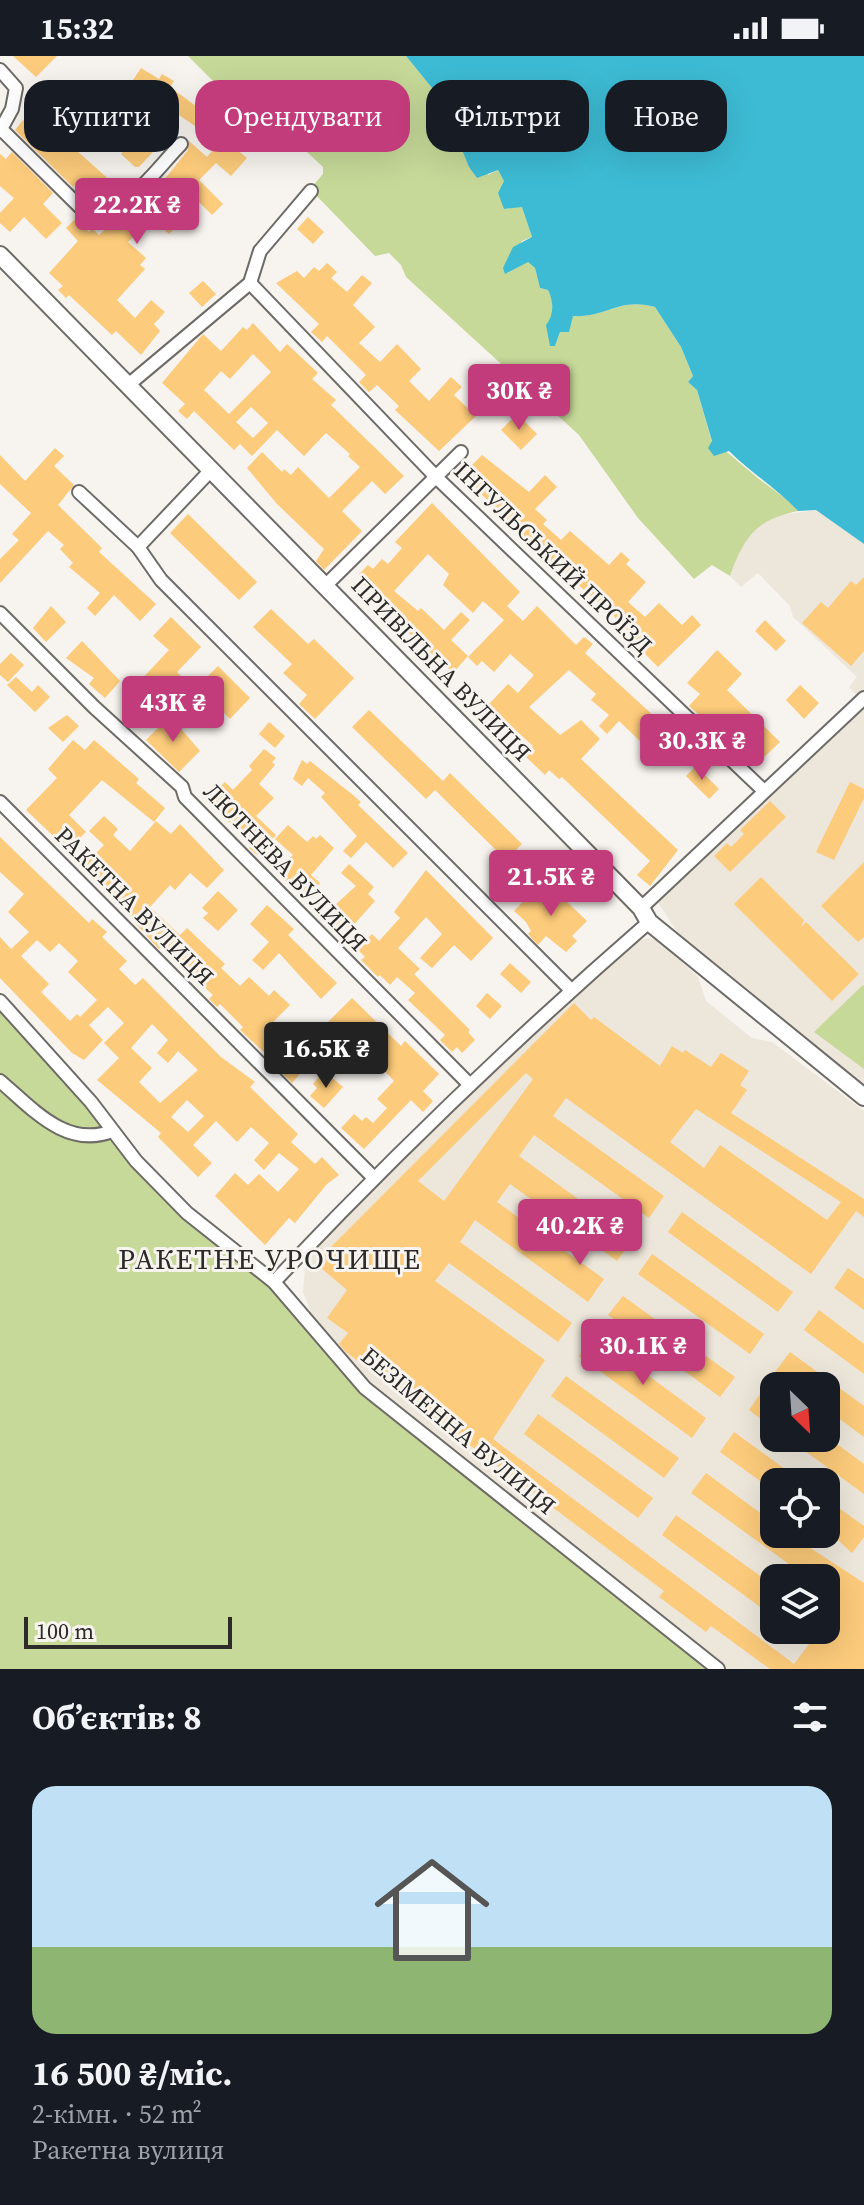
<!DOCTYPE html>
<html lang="uk">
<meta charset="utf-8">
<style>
:root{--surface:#171b24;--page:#242831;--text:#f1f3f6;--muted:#9ea1a6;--line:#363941;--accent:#c23b7b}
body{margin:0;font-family:"Source Serif 4",serif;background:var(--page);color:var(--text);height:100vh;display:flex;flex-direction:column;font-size:30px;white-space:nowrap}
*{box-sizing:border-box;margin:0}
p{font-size:26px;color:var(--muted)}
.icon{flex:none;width:44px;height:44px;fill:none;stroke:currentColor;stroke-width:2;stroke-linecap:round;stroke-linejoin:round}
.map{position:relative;height:1613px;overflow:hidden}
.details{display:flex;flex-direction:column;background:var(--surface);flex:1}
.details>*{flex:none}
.guide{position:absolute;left:24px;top:24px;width:816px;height:72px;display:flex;gap:16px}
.needle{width:52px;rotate:155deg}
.buttons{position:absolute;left:760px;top:1316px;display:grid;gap:16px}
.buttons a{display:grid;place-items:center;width:80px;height:80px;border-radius:16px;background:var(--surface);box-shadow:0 8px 32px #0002;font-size:40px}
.scale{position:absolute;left:24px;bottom:20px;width:208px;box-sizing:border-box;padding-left:8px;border:4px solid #2c2b29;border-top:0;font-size:22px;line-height:28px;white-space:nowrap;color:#2c2b29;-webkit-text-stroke:6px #f7f3ee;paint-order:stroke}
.price{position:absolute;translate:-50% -68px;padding:0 18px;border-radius:8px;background:var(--accent);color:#fff;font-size:26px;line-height:52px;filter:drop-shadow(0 2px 4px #0008)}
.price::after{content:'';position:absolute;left:50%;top:48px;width:24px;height:18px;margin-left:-12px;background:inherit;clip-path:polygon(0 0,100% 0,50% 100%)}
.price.selected{background:#222;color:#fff}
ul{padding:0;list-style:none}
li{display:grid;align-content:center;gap:16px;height:424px;padding:0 32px}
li+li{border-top:2px solid var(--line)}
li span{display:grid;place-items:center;height:248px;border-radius:24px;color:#555}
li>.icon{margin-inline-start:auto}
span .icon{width:144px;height:144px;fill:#fffc;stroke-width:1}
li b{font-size:34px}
h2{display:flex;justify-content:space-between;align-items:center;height:96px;padding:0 32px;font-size:34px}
.tag{padding:0 28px;border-radius:24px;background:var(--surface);box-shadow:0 8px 32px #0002;font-size:28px;line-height:72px}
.tag.selected{background:var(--accent);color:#fff}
.status{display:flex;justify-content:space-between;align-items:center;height:56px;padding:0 40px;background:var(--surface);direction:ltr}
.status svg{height:22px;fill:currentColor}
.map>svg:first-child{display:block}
</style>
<div class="status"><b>15:32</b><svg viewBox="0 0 49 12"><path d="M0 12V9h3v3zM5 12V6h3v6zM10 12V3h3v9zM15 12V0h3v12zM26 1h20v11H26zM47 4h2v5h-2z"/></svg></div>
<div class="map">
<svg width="864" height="1613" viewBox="0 0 864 1613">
<rect width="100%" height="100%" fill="#f7f3ee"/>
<g fill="#ede6da" fill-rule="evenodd">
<path d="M816,454L864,488V647L849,631L857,621L793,561L790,550L758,517L741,531L730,520L742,488L758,470L780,459Z"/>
<path d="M864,651V1027L683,885L657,845Z"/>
<path d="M648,882L657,884L698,921L706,945L752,982L772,986L864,1055V1613H722L368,1328L331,1288L312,1259L303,1236L306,1201L473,1033L570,942L637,885ZM774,1330H826V1382H774ZM774,1426H826V1478H774ZM774,1522H826V1574H774Z"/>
</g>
<g fill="#c6d998">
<path d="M188,0H406L432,32L447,31L466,62L488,119L498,114L504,125L505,153L522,150L532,181L522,185L506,218L527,205L535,212L540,232L548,234L552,243L555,290L560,276L573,260C606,262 621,241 655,251L681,291L693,320L688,326L697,334L712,386C728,395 739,407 753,418C769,432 783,438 798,455C755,464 744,481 730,520L712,509L694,523L638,462L579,379L406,221L401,209L389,197L375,200L310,133L323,118V111L250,43L228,40Z"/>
<path d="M863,929L864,930V1013L814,976Z"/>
<path d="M0,955L6,956L101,1065L102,1073L97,1077L61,1071L0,1021Z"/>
<path d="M0,1030L58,1074L111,1080L271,1230L324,1293L713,1613H0Z"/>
</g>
<path fill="#3dbbd4" d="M406,0H864V488L816,454L798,455C777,432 751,417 729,395L714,400L708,392L712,385L697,334L688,326L693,320L681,291L655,251C619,241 607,262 573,260L569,276H560L555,290H550L546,269C554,259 554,246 548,234L540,232L535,212L528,206L505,218L503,212L513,191L532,181L522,151L504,153L498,137L504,125L498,114L477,122L469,111L457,81L466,62L446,61L445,50L452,44L447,31L432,32Z"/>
<g fill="#fccb7b" fill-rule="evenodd">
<path d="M13,0H57L36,21Z"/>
<path d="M141,12L159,23L162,18L174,25L170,31L208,59L198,72L131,27Z"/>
<path d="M23,64L30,70L35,64L44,72L48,69L114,128L100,143L80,124L73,131L15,74Z"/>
<path d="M146,68L163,85L139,111H135L121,98Z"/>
<path d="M223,82L247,102L231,120L216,107L199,124L223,148L212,159L199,146L169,178L152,162L128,186L146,202L140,209L145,213L117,244L135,262L151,244L165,256L154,268L160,275L141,299L116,275L112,279L69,239L66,242L58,234L63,230L49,217L78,185L66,172L76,162L89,176L92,172L99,179L128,153L135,160L188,94L189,85L207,101Z"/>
<path d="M12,96L53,137L43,148L62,167L46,183L24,161L10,176L0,167V157L14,142L0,130V98L6,103Z"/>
<path d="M308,161L324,176L313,188L297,173Z"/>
<path d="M327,207L337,216L331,222L347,236L362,219L372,227L353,249L375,271L359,287L380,306L397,288L421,313L409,325L429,345L451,321L462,331L454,339L476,360L439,395L395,354L399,350L377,329L369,336L359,326L366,319L327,280L322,286L311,276L319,268L276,227L297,215L304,222L314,211L319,215Z"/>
<path d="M203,225L216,238L202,251L189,237Z"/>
<path d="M253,267L280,296L287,288L318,317L312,323L336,344L331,349L404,420L385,438L372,425L342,455L362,475L324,514L316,505L324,493L277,448L247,412L262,396L282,416L284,413L291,419L298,411L329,442L360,411L348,400L350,398L326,377L304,400L277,374L252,400L240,388L234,394L194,355L187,363L178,355L185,348L162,327L203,278L221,295L243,271L247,274ZM253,298L271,316L229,358L204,334L221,315L230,323ZM251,351L268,367L253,382L236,366Z"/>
<path d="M517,358L537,378L521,394L501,374Z"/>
<path d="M55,392L64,400L54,410L74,429L58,449L102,492L99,496L156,548L140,565L114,539L95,560L87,552L100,537L69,511L73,507L60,493L64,489L48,475L0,527V503L19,484L12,478L31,457L0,428V399L25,425Z"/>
<path d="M482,399L529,436L545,419L557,431L535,453L547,464L543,468L561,484L570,475L609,509L621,496L630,504L626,508L646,526L628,546L645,561L659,547L682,569L692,559L701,569L658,611L641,594L644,591L618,564L517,475L466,422L474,414L471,410Z"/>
<path d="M432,447L520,536L507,550L523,565L537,550L576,589L584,581L593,588L585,597L679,683L665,698L648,684L644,689L619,665L607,678L599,670L609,659L591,644L596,638L569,614L529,651L560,679L581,664L600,683L581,703L678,794L650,830L637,819L650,805L562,721L559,723L549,714L545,719L524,699L533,690L488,649L508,628L518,637L534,619L510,598L494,616L482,605L477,610L468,601L504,564L483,545L473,557L443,529L449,518L428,498L394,535L418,555L421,552L444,574L461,556L470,564L451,584L468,600L453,617L399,568L402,563L360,525L363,522L359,518L368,509L373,513L382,503L388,508L402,492L395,486Z"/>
<path d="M188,458L257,526L239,544L170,477Z"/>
<path d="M864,521V595L851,610L802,567L821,546L828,552L851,525L856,529Z"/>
<path d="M51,550L66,566L46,586L33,572Z"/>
<path d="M271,553L308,588L314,583L354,622L315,663L299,648L307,639L283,617L292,608L253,571Z"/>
<path d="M171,561L201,591L177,616L189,628L176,641L164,629L147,648L133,637L140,629L138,627L169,594L153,580Z"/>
<path d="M765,564L786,585L776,595L755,575Z"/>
<path d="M82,585L120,625L105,642L89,628L94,622L66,602Z"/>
<path d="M717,594L742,618L727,634L780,686L761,704L722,666L716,673L689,650L700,638L687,627Z"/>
<path d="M11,597L24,609L8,626L0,619V608Z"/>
<path d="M218,610L250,642L230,663L198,630Z"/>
<path d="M16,621L32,636L38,629L50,641L35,656L7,629Z"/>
<path d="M800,629L819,647L804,663L786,644Z"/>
<path d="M369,654L443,725L450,717L522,788L506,804L435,734L426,743L352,671Z"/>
<path d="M67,659L79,670L63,686L48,672Z"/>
<path d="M170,660L200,695L179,716L146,684Z"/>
<path d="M269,666L285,680L275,692L259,678Z"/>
<path d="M73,684L85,694L94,684L139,723L136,727L165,752L154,766L102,724L69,759L86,776L68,794L26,754L57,722L48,713Z"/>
<path d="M264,693L276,702L272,706L275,709L259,728L274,742L256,760L276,779L257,799L249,792L252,789L206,744L225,726L233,734L252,714L249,710Z"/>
<path d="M302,704L307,708L310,705L353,739L361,746L358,749L408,797L393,812L366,786L351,802L343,795L357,780L321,741L325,737L308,722L302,730L293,723Z"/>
<path d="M696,710L719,733L709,743L686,720Z"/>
<path d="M850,726L864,733V742L834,804L816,796Z"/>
<path d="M770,745L786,761L730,816L714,800L727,787L731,791L744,778L740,774Z"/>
<path d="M104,760L118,773L113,779L130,795L156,765L171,778L180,768L224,814L207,832L190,817L175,834L170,829L150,851L180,879L187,872L225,908L221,912L240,930L249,921L269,940L274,934L290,949L269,970L282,981L267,999L240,974L243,971L220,948L217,951L209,943L213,939L161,891L159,893L136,868L138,866L107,836L109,834L83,810L104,789L89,775Z"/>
<path d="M288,769L307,786L313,780L316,783L320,779L334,792L311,819L320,827L305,843L276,816L293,799L275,783Z"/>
<path d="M0,781L89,867L92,863L107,876L102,881L127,905L119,913L135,929L143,922L221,1001L255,1026L250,1031L298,1078L291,1086L315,1108L322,1101L339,1119L327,1128L295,1167L289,1162L265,1189L215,1140L235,1117L248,1129L259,1118L278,1136L299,1113L279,1097L264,1114L254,1104L269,1087L251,1071L237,1086L216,1065L193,1089L212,1107L198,1121L158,1081L161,1077L97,1024L119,1002L104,987L124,967L108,951L89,969L103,984L84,1004L72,997L0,922V881L11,893L29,876L8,856L24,838L0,816ZM37,884L50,896L59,887L78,905L68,916L97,944L80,961L77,958L70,965L41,936L49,928L21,900ZM152,968L168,984L157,997L168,1007L178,995L198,1014L160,1047L139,1026L152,1012L131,992ZM187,1044L204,1060L188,1076L171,1061Z"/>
<path d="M864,806V881L858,886L821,850Z"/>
<path d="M349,808L374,831L368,838L375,845L350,873L342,865L336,872L323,860L356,830L341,817Z"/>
<path d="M426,814L493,882L471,905L454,889L432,912L420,902L442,878L426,861L398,892L420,913L414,918L470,974L468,976L475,984L462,997L457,991L452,996L440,984L445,979L408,944L415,937L397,921L390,929L380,919L378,921L361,904L365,901L357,893L372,878L379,885L400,862L394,856Z"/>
<path d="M761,821L804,864L801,871L806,866L859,918L832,945L734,848Z"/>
<path d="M548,828L587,865L572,880L577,885L566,896L546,880L538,889L528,878L531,875L526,866L514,855L537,831L541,835Z"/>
<path d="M218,835L238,854L218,875L203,862L208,857L202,852Z"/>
<path d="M267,849L294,873L288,879L337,927L321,943L279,897L263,914L252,904L269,886L250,868Z"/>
<path d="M510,907L531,926L521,937L500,918Z"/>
<path d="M487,937L502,950L490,963L476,950Z"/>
<path d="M352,942L401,990L405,985L439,1018L423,1035L433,1045L423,1056L411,1044L364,1093L341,1072L354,1058L362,1065L366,1061L373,1067L387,1052L377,1043L394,1025L354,983L340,996L325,981L330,976L324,970Z"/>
<path d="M574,947L591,964L594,961L660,1010L672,990L683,997L685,994L711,1011L721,997L749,1015L740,1029L747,1034L731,1057L864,1143V1161L856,1155L811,1218L566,1042L553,1060L664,1140L649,1162L534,1079L519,1100L633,1183L617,1205L510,1128L497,1146L604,1223L588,1246L475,1164L460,1186L572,1267L558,1286L449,1207L435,1225L545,1304L493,1383L794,1608L809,1588L789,1574H826V1522H808L691,1437L706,1417L774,1467V1478H789L864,1527V1613H770L711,1570L706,1576L659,1541L664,1535L346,1296L339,1288L348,1277L327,1262L347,1234L315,1207ZM526,1017L533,1023L444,1145L418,1125ZM696,1053L841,1146L827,1164L720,1089L704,1112L670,1086Z"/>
<path d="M295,999L307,1010L292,1027L279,1014Z"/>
<path d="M324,1015L343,1031L324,1052L310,1040L317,1032L313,1028Z"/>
<path d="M682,1156L793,1236L778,1256L668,1176Z"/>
<path d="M652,1198L764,1278L750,1298L638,1218Z"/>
<path d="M848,1212L864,1223V1254L834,1232Z"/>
<path d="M623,1240L735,1321L720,1341L608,1259Z"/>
<path d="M819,1254L864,1288V1318L804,1274Z"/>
<path d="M594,1280L706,1362L692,1382L579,1300Z"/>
<path d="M790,1296L864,1350V1381L826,1353V1330H794L775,1316Z"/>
<path d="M566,1320L679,1402L664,1422L551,1340Z"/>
<path d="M763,1334L774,1342V1373L749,1354Z"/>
<path d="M538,1358L653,1442L638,1462L524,1378Z"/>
<path d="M734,1376L803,1426H774V1435L720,1396Z"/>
<path d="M787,1382H829L864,1408V1438Z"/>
<path d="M826,1443L864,1470V1481L852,1497L826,1473Z"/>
<path d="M676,1459L774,1530V1561L662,1479Z"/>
</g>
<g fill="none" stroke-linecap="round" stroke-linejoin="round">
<g stroke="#6e6b67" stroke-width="16">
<g id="minor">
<path d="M0,14L16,32L12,53L0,75"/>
<path d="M2,74L85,156C124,163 155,114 181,88"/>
<path d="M250,227L437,422L764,735"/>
<path d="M127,330L250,227L260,195L311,135"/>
<path d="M212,413L138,491L161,524L571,934"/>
<path d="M79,436L138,491"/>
<path d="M326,529L461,396"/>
<path d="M0,557L94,651L182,731L185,741L470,1029"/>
<path d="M0,746L373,1121"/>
<path d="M641,852L864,642"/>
<path d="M0,945L91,1046L136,1105L187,1157L274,1226L365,1332L718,1613"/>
<path d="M0,1025C32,1052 66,1093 112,1075"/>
<path d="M274,1226C393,1100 518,980 649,866"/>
</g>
</g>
<g stroke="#6e6b67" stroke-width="20">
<path id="tertiary" d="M0,199L641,852L649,866L864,1041"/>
</g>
<use href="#minor" stroke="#fff" stroke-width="12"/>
<use href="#tertiary" stroke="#fff" stroke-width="16"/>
</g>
<g text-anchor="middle" stroke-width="6" stroke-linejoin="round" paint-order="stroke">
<g font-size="24" fill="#2c2b29" stroke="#f7f3ee">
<text transform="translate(553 502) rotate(44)" y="8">ІНГУЛЬСЬКИЙ ПРОЇЗД</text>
<text transform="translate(441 613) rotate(46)" y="8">ПРИВІЛЬНА ВУЛИЦЯ</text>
<text transform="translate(285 811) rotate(46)" y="8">ЛЮТНЕВА ВУЛИЦЯ</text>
<text transform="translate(134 850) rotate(45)" y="8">РАКЕТНА ВУЛИЦЯ</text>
<text transform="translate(458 1375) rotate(40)" y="8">БЕЗІМЕННА ВУЛИЦЯ</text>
</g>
<g font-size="28" letter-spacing="2" fill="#2c2b29" stroke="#f7f3ee">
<text x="270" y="1213">РАКЕТНЕ УРОЧИЩЕ</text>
</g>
</g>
</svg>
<div class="buttons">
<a><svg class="needle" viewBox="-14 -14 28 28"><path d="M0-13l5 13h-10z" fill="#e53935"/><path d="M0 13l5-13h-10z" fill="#9ea1a6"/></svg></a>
<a><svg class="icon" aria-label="locate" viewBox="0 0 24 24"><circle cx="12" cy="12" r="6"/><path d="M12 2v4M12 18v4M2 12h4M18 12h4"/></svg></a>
<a><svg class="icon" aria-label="layers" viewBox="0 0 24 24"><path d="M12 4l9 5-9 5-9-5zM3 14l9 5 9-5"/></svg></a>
</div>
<div class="scale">100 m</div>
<b class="price" style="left:137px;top:190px">22.2K ₴</b>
<b class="price" style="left:519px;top:376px">30K ₴</b>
<b class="price" style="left:173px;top:688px">43K ₴</b>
<b class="price" style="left:702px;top:726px">30.3K ₴</b>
<b class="price" style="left:551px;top:862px">21.5K ₴</b>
<b class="price selected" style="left:326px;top:1034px">16.5K ₴</b>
<b class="price" style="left:580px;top:1211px">40.2K ₴</b>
<b class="price" style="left:643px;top:1331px">30.1K ₴</b>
<div class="guide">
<a class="tag">Купити</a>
<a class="tag selected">Орендувати</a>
<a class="tag">Фільтри</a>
<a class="tag">Нове</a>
</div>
</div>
<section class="details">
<h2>Об’єктів: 8<svg class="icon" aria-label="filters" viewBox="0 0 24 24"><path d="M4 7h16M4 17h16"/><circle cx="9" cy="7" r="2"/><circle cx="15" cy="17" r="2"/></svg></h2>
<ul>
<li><span style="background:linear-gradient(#bfe0f5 65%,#8fb573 0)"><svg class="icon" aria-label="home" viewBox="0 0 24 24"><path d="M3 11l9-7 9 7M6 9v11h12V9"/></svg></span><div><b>16 500 ₴/міс.</b><p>2-кімн. · 52 m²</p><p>Ракетна вулиця</p></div></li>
</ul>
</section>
